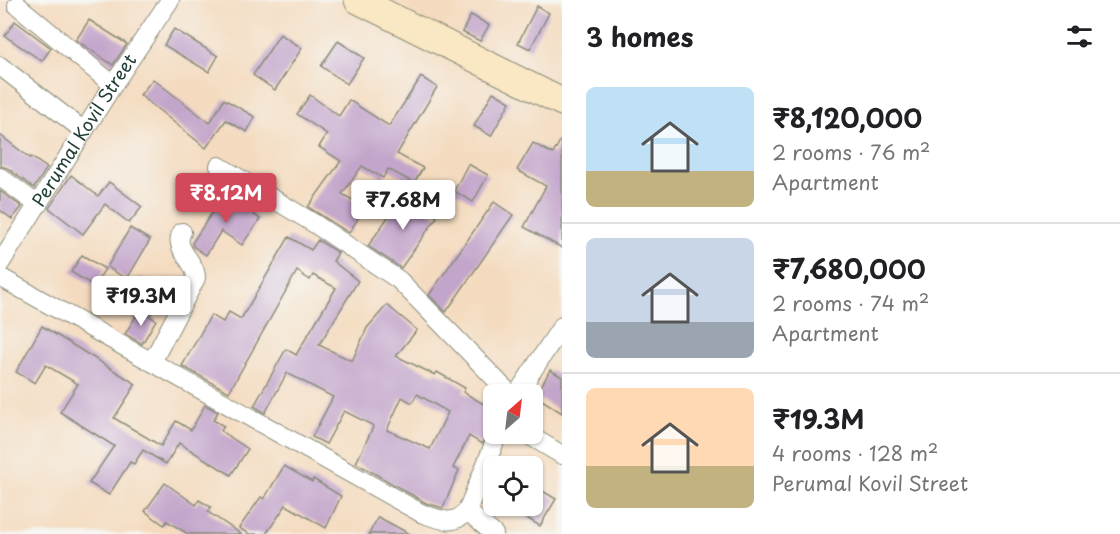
<!DOCTYPE html>
<meta charset="utf-8">
<style>
:root{--surface:#fff;--page:#f2f2f2;--text:#202124;--muted:#757577;--line:#e0e0e0;--accent:#d1495b}
body{margin:0;font-family:"Playpen Sans",sans-serif;background:var(--page);color:var(--text);height:100vh;display:flex;flex-direction:column;font-size:22px;white-space:nowrap}
*{box-sizing:border-box;margin:0}
p{font-size:20px;color:var(--muted)}
.icon{flex:none;width:33px;height:33px;fill:none;stroke:currentColor;stroke-width:2;stroke-linecap:round;stroke-linejoin:round}
.map{position:relative;flex:1;overflow:hidden}
.sheet{display:flex;flex-direction:column;background:var(--surface);width:558px}
.sheet>*{flex:none}
.needle{width:39px;rotate:28deg}
.tools{position:absolute;left:483px;top:384px;display:grid;gap:12px}
.tools a{display:grid;place-items:center;width:60px;height:60px;border-radius:9px;background:var(--surface);box-shadow:0 2px 4px #0004;font-size:30px}
.price{position:absolute;translate:-50% -51px;padding:0 14px;border-radius:6px;background:#fff;color:#222;font-size:20px;line-height:39px;filter:drop-shadow(0 2px 3px #0008)}
.price::after{content:'';position:absolute;left:50%;top:36px;width:18px;height:14px;margin-left:-9px;background:inherit;clip-path:polygon(0 0,100% 0,50% 100%)}
.price.active{background:var(--accent);color:#fff}
ul{padding:0;list-style:none}
li{display:flex;align-items:center;gap:18px;height:150px;padding:0 24px}
li+li{border-top:2px solid var(--line)}
li span{display:grid;place-items:center;flex:none;width:168px;height:120px;border-radius:9px;color:#555}
li>.icon{margin-inline-start:auto}
span .icon{width:72px;height:72px;fill:#fffc;stroke-width:1}
li b{font-size:26px}
h2{display:flex;justify-content:space-between;align-items:center;height:72px;padding:0 24px;font-size:26px}
main{display:flex;flex:1;min-height:0}
.map>svg:first-child{display:block}
</style>
<main>
<div class="map">
<svg width="562" height="534" viewBox="0 0 562 534">
<rect width="100%" height="100%" fill="#f6f6f2"/>
<filter id="ink" filterUnits="userSpaceOnUse"><feTurbulence type="fractalNoise" baseFrequency=".0167" numOctaves="2"/><feDisplacementMap in="SourceGraphic" scale="12" xChannelSelector="R" yChannelSelector="G"/><feConvolveMatrix kernelMatrix="1 2 1 2 8 2 1 2 1" color-interpolation-filters="sRGB"/></filter>
<filter id="wash" filterUnits="userSpaceOnUse"><feTurbulence type="fractalNoise" baseFrequency=".008" numOctaves="4" result="noise"/><feDisplacementMap in="SourceGraphic" scale="24" xChannelSelector="R" yChannelSelector="G"/><feGaussianBlur stdDeviation="1.35" result="paint"/><feColorMatrix in="noise" values="0 0 0 0 0 0 0 0 0 0 0 0 0 0 0 0 0 1.4 0 .05"/><feComposite in="paint" operator="in"/></filter>
<g filter="url(#wash)">
<rect width="100%" height="100%" fill="#f4dbbf"/>
<g id="blocks">
<g fill="#c3a5cb" fill-rule="evenodd">
<path d="M537,6L549,13L530,49L518,43Z"/>
<path d="M471,15L489,25L480,41L462,32Z"/>
<path d="M89,20L127,44L113,65L76,40Z"/>
<path d="M15,21L51,48L42,61L5,36Z"/>
<path d="M174,29L218,56L209,72L164,45Z"/>
<path d="M280,34L302,48L275,90L253,75Z"/>
<path d="M338,41L364,58L347,84L321,66Z"/>
<path d="M421,77L437,87L397,154L423,168L414,183L388,169L383,178L362,166L342,194L365,207L349,233L308,207L341,161L319,147L327,134L297,114L310,95L339,116L349,100L389,126Z"/>
<path d="M153,79L210,123L224,99L255,117L247,132L226,120L206,148L140,95Z"/>
<path d="M493,92L510,102L491,136L474,126Z"/>
<path d="M0,135L30,158L31,157L47,168L34,188L7,168L0,166Z"/>
<path d="M562,137V248L524,227L546,186L517,170L533,143L553,154Z"/>
<path d="M468,164L488,175L473,202L454,191Z"/>
<path d="M71,175L98,196L109,182L142,207L129,223L105,204L83,234L49,208Z"/>
<path d="M0,191L22,207L12,219L0,210Z"/>
<path d="M225,193L260,219L242,245L221,231L206,255L194,247L192,243Z"/>
<path d="M404,194L437,217L401,268L368,246Z"/>
<path d="M494,202L513,215L446,312L429,295Z"/>
<path d="M130,228L150,240L127,279L107,267Z"/>
<path d="M289,237L311,250L318,240L338,253L333,261L358,281L319,345L352,361L367,328L387,305L417,330L396,356L435,375L437,372L465,388L463,392L494,410V424L488,430L482,444L469,436L453,468L459,470L443,508L426,503L356,463L373,427L372,425L344,411L326,444L312,437L333,397L287,373L265,413L254,406L286,349L296,355L336,288L313,275L310,280L297,271L229,392L182,366L211,315L223,322L229,312L241,319ZM417,394L448,412L430,449L387,430L402,397L412,403Z"/>
<path d="M82,255L105,269L94,286L71,272Z"/>
<path d="M140,277L164,292L151,314L127,299Z"/>
<path d="M140,310L156,320L142,344L125,334Z"/>
<path d="M42,326L136,384L114,418L161,446L176,421L191,430L205,405L218,412L213,420L224,426L221,431L248,449L231,475L179,443L166,464L143,450L134,464L130,462L109,495L89,483L114,446L60,412L78,384L46,365L35,383L16,372Z"/>
<path d="M550,370L562,377V413L536,396Z"/>
<path d="M284,466L312,482L313,479L341,496L326,528L286,505L266,534H249L239,528L261,497L264,499Z"/>
<path d="M165,483L196,505L199,500L211,507L208,512L241,534H188L167,521L164,525L145,511Z"/>
<path d="M541,490L556,499L540,526L525,517Z"/>
<path d="M378,517L410,534H369Z"/>
</g>
</g>
</g>
<g filter="url(#ink)">
<use href="#blocks" fill-opacity="0" stroke="#8a8c7a" stroke-width="1.5"/>
<g fill="none" stroke-linecap="round" stroke-linejoin="round">
<g stroke="#8a8c7a" stroke-width="20">
<g id="street">
<path d="M17,5L113,85"/>
<path d="M0,66L84,131"/>
<path d="M219,166L315,224L399,280L510,394"/>
<path d="M0,177L38,205"/>
<path id="s1" d="M0,264L113,85L170,0"/>
<path d="M0,277L421,513C438,519 454,527 467,511"/>
<path d="M152,362L196,278C196,260 172,249 182,232"/>
<path d="M517,394L562,326"/>
<path d="M527,434L562,455"/>
<path d="M494,534L467,511L498,434"/>
</g>
</g>
<g stroke="#8a8c7a" stroke-width="29">
<path id="secondary" d="M358,0L562,102"/>
</g>
<use href="#street" stroke="#fff" stroke-width="18"/>
<use href="#secondary" stroke="#fae7c3" stroke-width="27"/>
</g>
</g>
<g text-anchor="middle" stroke-width="4.5" stroke-linejoin="round" paint-order="stroke">
<g font-size="18" fill="#1f3d34" stroke="#f6f6f2">
<text dy="6" stroke="none"><textPath href="#s1" startOffset="158">Perumal Kovil Street</textPath></text>
</g>
</g>
</svg>
<div class="tools">
<a><svg class="needle" viewBox="-14 -14 28 28"><path d="M0-13l5 13h-10z" fill="#e53935"/><path d="M0 13l5-13h-10z" fill="#757577"/></svg></a>
<a><svg class="icon" aria-label="locate" viewBox="0 0 24 24"><circle cx="12" cy="12" r="6"/><path d="M12 2v4M12 18v4M2 12h4M18 12h4"/></svg></a>
</div>
<b class="price active" style="left:226px;top:224px">₹8.12M</b>
<b class="price" style="left:403px;top:231px">₹7.68M</b>
<b class="price" style="left:141px;top:327px">₹19.3M</b>
</div>
<section class="sheet">
<h2>3 homes<svg class="icon" aria-label="filters" viewBox="0 0 24 24"><path d="M4 7h16M4 17h16"/><circle cx="9" cy="7" r="2"/><circle cx="15" cy="17" r="2"/></svg></h2>
<ul>
<li><span style="background:linear-gradient(#bfe0f5 70%,#c2b280 0)"><svg class="icon" aria-label="home" viewBox="0 0 24 24"><path d="M3 11l9-7 9 7M6 9v11h12V9"/></svg></span><div><b>₹8,120,000</b><p>2 rooms · 76 m²</p><p>Apartment</p></div></li>
<li><span style="background:linear-gradient(#c9d6e8 70%,#9aa5b1 0)"><svg class="icon" aria-label="home" viewBox="0 0 24 24"><path d="M3 11l9-7 9 7M6 9v11h12V9"/></svg></span><div><b>₹7,680,000</b><p>2 rooms · 74 m²</p><p>Apartment</p></div></li>
<li><span style="background:linear-gradient(#ffd9b3 65%,#c2b280 0)"><svg class="icon" aria-label="home" viewBox="0 0 24 24"><path d="M3 11l9-7 9 7M6 9v11h12V9"/></svg></span><div><b>₹19.3M</b><p>4 rooms · 128 m²</p><p>Perumal Kovil Street</p></div></li>
</ul>
</section>
</main>
